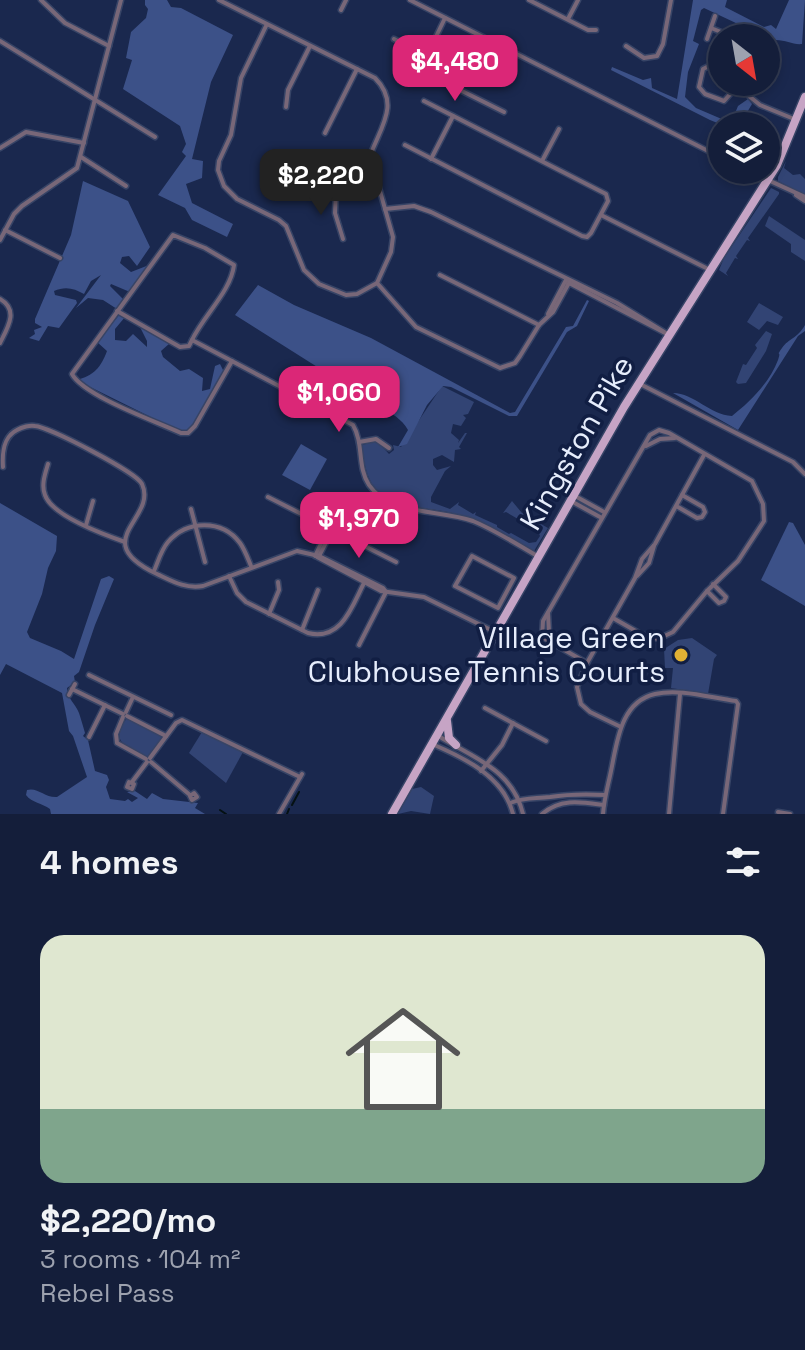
<!DOCTYPE html>
<meta charset="utf-8">
<style>
:root{--surface:#141e3a;--page:#1d2742;--text:#f1f3f6;--muted:#9da2af;--line:#333c54;--accent:#db2777}
body{margin:0;font-family:"Space Grotesk",sans-serif;background:var(--page);color:var(--text);height:100vh;display:flex;flex-direction:column;font-size:30px;white-space:nowrap}
*{box-sizing:border-box;margin:0}
p{font-size:26px;color:var(--muted)}
.icon{flex:none;width:44px;height:44px;fill:none;stroke:currentColor;stroke-width:2;stroke-linecap:round;stroke-linejoin:round}
.map{position:relative;height:814px;overflow:hidden}
.sheet{display:flex;flex-direction:column;background:var(--surface);flex:1}
.sheet>*{flex:none}
.needle{width:52px;rotate:149deg}
.tools{position:absolute;left:708px;top:24px;display:grid;gap:16px}
.tools a{display:grid;place-items:center;width:72px;height:72px;border-radius:50%;background:var(--surface);box-shadow:0 4px 12px #0003,0 0 0 2px var(--line);font-size:40px}
.price{position:absolute;translate:-50% -68px;padding:0 18px;border-radius:16px;background:var(--accent);color:#fff;font-size:26px;line-height:52px;filter:drop-shadow(0 2px 4px #0008)}
.price::after{content:'';position:absolute;left:50%;top:48px;width:24px;height:18px;margin-left:-12px;background:inherit;clip-path:polygon(0 0,100% 0,50% 100%)}
.price.active{background:#222;color:#fff}
ul{padding:0;list-style:none}
li{display:grid;align-content:center;gap:16px;height:424px;padding:0 40px}
li+li{border-top:2px solid var(--line)}
li span{display:grid;place-items:center;height:248px;border-radius:24px;color:#555}
li>.icon{margin-inline-start:auto}
span .icon{width:144px;height:144px;fill:#fffc;stroke-width:1}
li b{font-size:34px}
h2{display:flex;justify-content:space-between;align-items:center;height:96px;padding:0 40px;font-size:34px}
.map>svg:first-child{display:block}
</style>
<div class="map">
<svg width="805" height="814" viewBox="0 0 805 814">
<rect width="100%" height="100%" fill="#1a284e"/>
<g fill="#324474">
<path d="M786,161L784,168L793,175L800,174L805,179V195L778,181V177Z"/>
<path d="M771,188L779,192V194L748,238L750,241L747,240L736,256L738,259L735,258L726,273L728,276L719,270L724,258Z"/>
<path d="M769,216L805,240V261L791,252V244L765,226Z"/>
<path d="M759,303L783,317L778,325L767,321L759,330L747,322Z"/>
<path d="M766,331L772,334L766,351L746,383L738,384L736,382L743,364L746,365L757,348L755,345Z"/>
<path d="M442,386L474,402L468,414L463,415L466,418L461,426L453,424L451,433L459,440L458,443L465,433H467L459,447L461,449L455,450L454,462L442,455L433,459V465L437,470L451,466L445,471L431,497V502L450,509L459,502L458,505L473,514L476,512L475,515L497,525V527L509,534L511,533L529,543L536,542L540,536L538,531L535,532V529L519,520L517,522L518,519L506,512L503,513L512,501L522,513L548,528L534,551C511,543 490,525 467,517C412,499 368,521 362,445L377,441L389,454L394,450L393,445L401,447Z"/>
<path d="M692,638L717,655L714,659L708,694L671,688L673,668H665L664,649L678,640Z"/>
<path d="M127,718L162,735V739L147,757C127,747 108,742 127,718Z"/>
<path d="M202,732L243,752L226,783L189,753Z"/>
<path d="M421,787L434,796L430,814L411,811L398,814L412,789Z"/>
</g>
<g fill="#3c5188">
<path d="M145,0H167L171,7L181,8L233,35L211,82L192,159L203,161L202,178L186,184L192,203L233,224L227,237L192,220L185,208L158,195L186,156L182,152L186,144L180,126L123,89L132,60L126,58L131,32L146,18L148,9L145,5Z"/>
<path d="M693,0H727L725,7L764,27L771,25L776,29L789,0H805L802,44C793,45 786,40 776,40L768,66L776,68L774,72L769,70L766,73V38H760L761,34L747,27L743,32L737,29L738,24L704,8L701,10L693,41L699,44L688,72L685,97L696,108L731,123L738,106L748,99L752,104L739,126H725L710,120L611,70L612,67L643,80L651,78L652,88L677,99Z"/>
<path d="M83,181L128,201L150,247L137,266L129,256L122,257L120,263L131,272L149,265L130,292L111,284L110,286L124,300L117,309L103,300L88,298L76,308L101,275L91,281L84,294C74,288 65,286 54,291L55,295L76,300L77,303L59,328L48,326L39,341L29,338L35,334L34,330L42,327L35,323V319L71,235Z"/>
<path d="M258,285L294,305L371,338L510,413L515,412L566,327L573,326L587,300L589,301L577,326L567,332L517,416H509L451,387L443,386L427,405L407,444L398,447L408,430C396,408 365,405 349,387L235,315Z"/>
<path d="M120,314L125,317L115,329V340L126,341L133,334L147,347V341L139,325L170,343L161,351L163,357L180,371L189,369L203,378L202,391L210,389L215,366L220,364L224,372L191,430L179,431L76,380C94,376 101,367 107,351L97,342Z"/>
<path d="M805,325V331L798,336L738,430L673,393C694,393 710,415 732,416C750,402 770,382 778,360C782,349 775,358 782,348C789,338 797,339 805,325Z"/>
<path d="M301,444L327,459L310,490L282,475Z"/>
<path d="M0,503L57,536L56,551L48,568L42,594L27,632L30,638L61,651L74,659L101,579L109,576L114,579L95,625L79,672L74,676L75,682L67,688C68,700 75,703 79,713C81,719 83,726 85,733L83,736L88,740L95,771L107,775L109,780L106,787L110,799L125,801L128,799L132,802L138,798L127,792L135,791L147,799L152,793L163,799L198,803L195,808L205,814H51L50,809C42,803 32,803 26,795L27,790C38,787 45,798 57,797L87,777L73,736L69,731L62,693L6,664L0,675Z"/>
<path d="M789,522L793,523L805,545V606L761,580Z"/>
</g>
<g fill="none" stroke-linecap="round" stroke-linejoin="round">
<g stroke="#051113" stroke-width="2">
<path d="M735,174L754,182"/>
<path d="M292,805L299,792"/>
<path d="M220,810L226,814"/>
<path d="M287,814L289,809"/>
</g>
<g stroke="#374466" stroke-width="7">
<g id="minor">
<path d="M41,0L65,23L109,46"/>
<path d="M219,0L375,78C401,104 380,128 370,156L393,237L391,252L377,283L357,294L346,295L319,284L304,270L286,226L279,220L237,199L224,186L218,170L219,161L231,135L241,78L267,24"/>
<path d="M410,0L722,158"/>
<path d="M529,0L588,30H596"/>
<path d="M341,10L346,0"/>
<path d="M445,18L420,70L504,112"/>
<path d="M568,19L578,0"/>
<path d="M711,28L736,38"/>
<path d="M394,39L426,55"/>
<path d="M707,39L715,16"/>
<path d="M0,41L155,137"/>
<path d="M626,46L644,58L657,56L663,44L671,0"/>
<path d="M722,69L711,65L703,69L699,87L705,94L724,101L741,82"/>
<path d="M741,83L749,96L760,105L794,119"/>
<path d="M286,107L288,90L310,46"/>
<path d="M325,133L357,69"/>
<path d="M405,145L582,236L587,237L591,233L608,201L606,194L424,101"/>
<path d="M0,148L26,132L84,143"/>
<path d="M81,157L126,186"/>
<path d="M431,159L453,116"/>
<path d="M542,161L559,129"/>
<path d="M277,164L326,189L336,191L375,180"/>
<path d="M746,170L805,197"/>
<path d="M336,191L335,213L343,239"/>
<path d="M796,195L805,201"/>
<path d="M385,209L414,206L431,212L617,303L669,335"/>
<path d="M601,215L710,270"/>
<path d="M5,230L60,258"/>
<path d="M0,240L14,214L22,206L77,168L121,0"/>
<path d="M440,275L539,325"/>
<path d="M567,282L669,335"/>
<path d="M377,283L416,327L500,368L515,363L520,356L539,325L553,312L570,281"/>
<path d="M0,299C19,310 8,327 0,343"/>
<path d="M117,311L180,347L189,346L192,340L353,425C364,444 357,467 369,485C390,516 440,509 473,521C495,530 518,545 539,557"/>
<path d="M548,314L566,280"/>
<path d="M192,340C204,315 231,291 234,265L205,248L173,235L72,374C84,396 155,421 181,433H188L195,426L232,361"/>
<path d="M640,384L793,462L805,474"/>
<path d="M359,442L376,439L389,448"/>
<path d="M646,446L660,439L675,438"/>
<path d="M48,464C45,474 41,485 45,495C52,516 105,535 125,542"/>
<path d="M3,467C2,453 3,437 17,430C22,427 30,425 35,426C49,427 136,472 142,484C158,519 86,540 157,574C172,581 185,589 203,586L297,551L319,556L383,588L386,592"/>
<path d="M575,496L604,512"/>
<path d="M268,497L396,562"/>
<path d="M571,501L600,517"/>
<path d="M678,507L697,518L702,517L705,512L703,507L682,495"/>
<path d="M191,509L205,562"/>
<path d="M86,525L93,501"/>
<path d="M315,556L328,529"/>
<path d="M319,556L332,531"/>
<path d="M472,556L514,578L498,608L455,586Z"/>
<path d="M317,557L381,591L424,597L495,632"/>
<path d="M154,571C158,562 161,550 168,542C187,520 222,519 240,543C245,550 248,559 251,566"/>
<path d="M229,576L237,593L246,602L308,633C342,641 352,606 364,583"/>
<path d="M637,576L649,563L654,546"/>
<path d="M707,591L719,603L724,601L726,597L713,584"/>
<path d="M548,613L549,632L554,643"/>
<path d="M269,614L279,590L278,582"/>
<path d="M302,630L318,590"/>
<path d="M359,645L386,592"/>
<path d="M587,663L542,637L543,621L650,435L659,430L669,433L752,481L763,504L764,521L738,561L707,591L673,632L658,639L641,634L613,618"/>
<path d="M89,675L171,715"/>
<path d="M72,689L123,714"/>
<path d="M69,695L75,684"/>
<path d="M485,708L546,741"/>
<path d="M126,712L133,697"/>
<path d="M127,716L166,736"/>
<path d="M123,717L116,734L117,743L146,759"/>
<path d="M621,727L590,712L581,704L577,687L587,663L635,578L642,559L655,544L704,455"/>
<path d="M437,735C472,758 512,768 523,814"/>
<path d="M89,737L105,705"/>
<path d="M432,744C465,758 504,777 513,814"/>
<path d="M150,758L176,723L182,720L300,777"/>
<path d="M151,762L190,795"/>
<path d="M481,771L502,745L513,723"/>
<path d="M129,782L134,784L132,789L127,787Z"/>
<path d="M132,782L147,762"/>
<path d="M194,793L197,797L192,800L190,796Z"/>
<path d="M510,803C526,797 535,799 550,797C569,794 585,794 605,795"/>
<path d="M778,812L790,814"/>
<path d="M279,814L302,774"/>
<path d="M542,814C561,798 581,802 604,805"/>
<path d="M603,814C604,799 608,786 611,771C617,743 620,702 655,694C680,688 711,698 736,701L738,704L723,814"/>
<path d="M669,814L680,694"/>
</g>
</g>
<g stroke="#374466" stroke-width="11">
<g id="primary">
<path d="M447,721L449,738L456,745"/>
<path d="M392,814L624,407L777,165L805,97"/>
</g>
</g>
<use href="#minor" stroke="#786778" stroke-width="4"/>
<use href="#primary" stroke="#c6a4c5" stroke-width="8"/>
</g>
<circle fill="#e0b034" stroke="#111e43" stroke-width="3" cx="681" cy="655" r="8"/>
<g text-anchor="middle" stroke-width="7" stroke-linejoin="round" paint-order="stroke">
<g font-size="30" fill="#e6edfc" stroke="#111e43">
<text transform="translate(577 443) rotate(-60)" y="10">Kingston Pike</text>
</g>
<g font-size="30" fill="#e6edfc" stroke="#111e43" text-anchor="end">
<text x="665" y="648">Village Green<tspan x="665" dy="34">Clubhouse Tennis Courts</tspan></text>
</g>
</g>
</svg>
<div class="tools">
<a><svg class="needle" viewBox="-14 -14 28 28"><path d="M0-13l5 13h-10z" fill="#e53935"/><path d="M0 13l5-13h-10z" fill="#9da2af"/></svg></a>
<a><svg class="icon" aria-label="layers" viewBox="0 0 24 24"><path d="M12 4l9 5-9 5-9-5zM3 14l9 5 9-5"/></svg></a>
</div>
<b class="price" style="left:455px;top:103px">$4,480</b>
<b class="price active" style="left:321px;top:217px">$2,220</b>
<b class="price" style="left:339px;top:434px">$1,060</b>
<b class="price" style="left:359px;top:560px">$1,970</b>
</div>
<section class="sheet">
<h2>4 homes<svg class="icon" aria-label="filters" viewBox="0 0 24 24"><path d="M4 7h16M4 17h16"/><circle cx="9" cy="7" r="2"/><circle cx="15" cy="17" r="2"/></svg></h2>
<ul>
<li><span style="background:linear-gradient(#dfe7d0 70%,#7fa58c 0)"><svg class="icon" aria-label="home" viewBox="0 0 24 24"><path d="M3 11l9-7 9 7M6 9v11h12V9"/></svg></span><div><b>$2,220/mo</b><p>3 rooms · 104 m²</p><p>Rebel Pass</p></div></li>
</ul>
</section>
